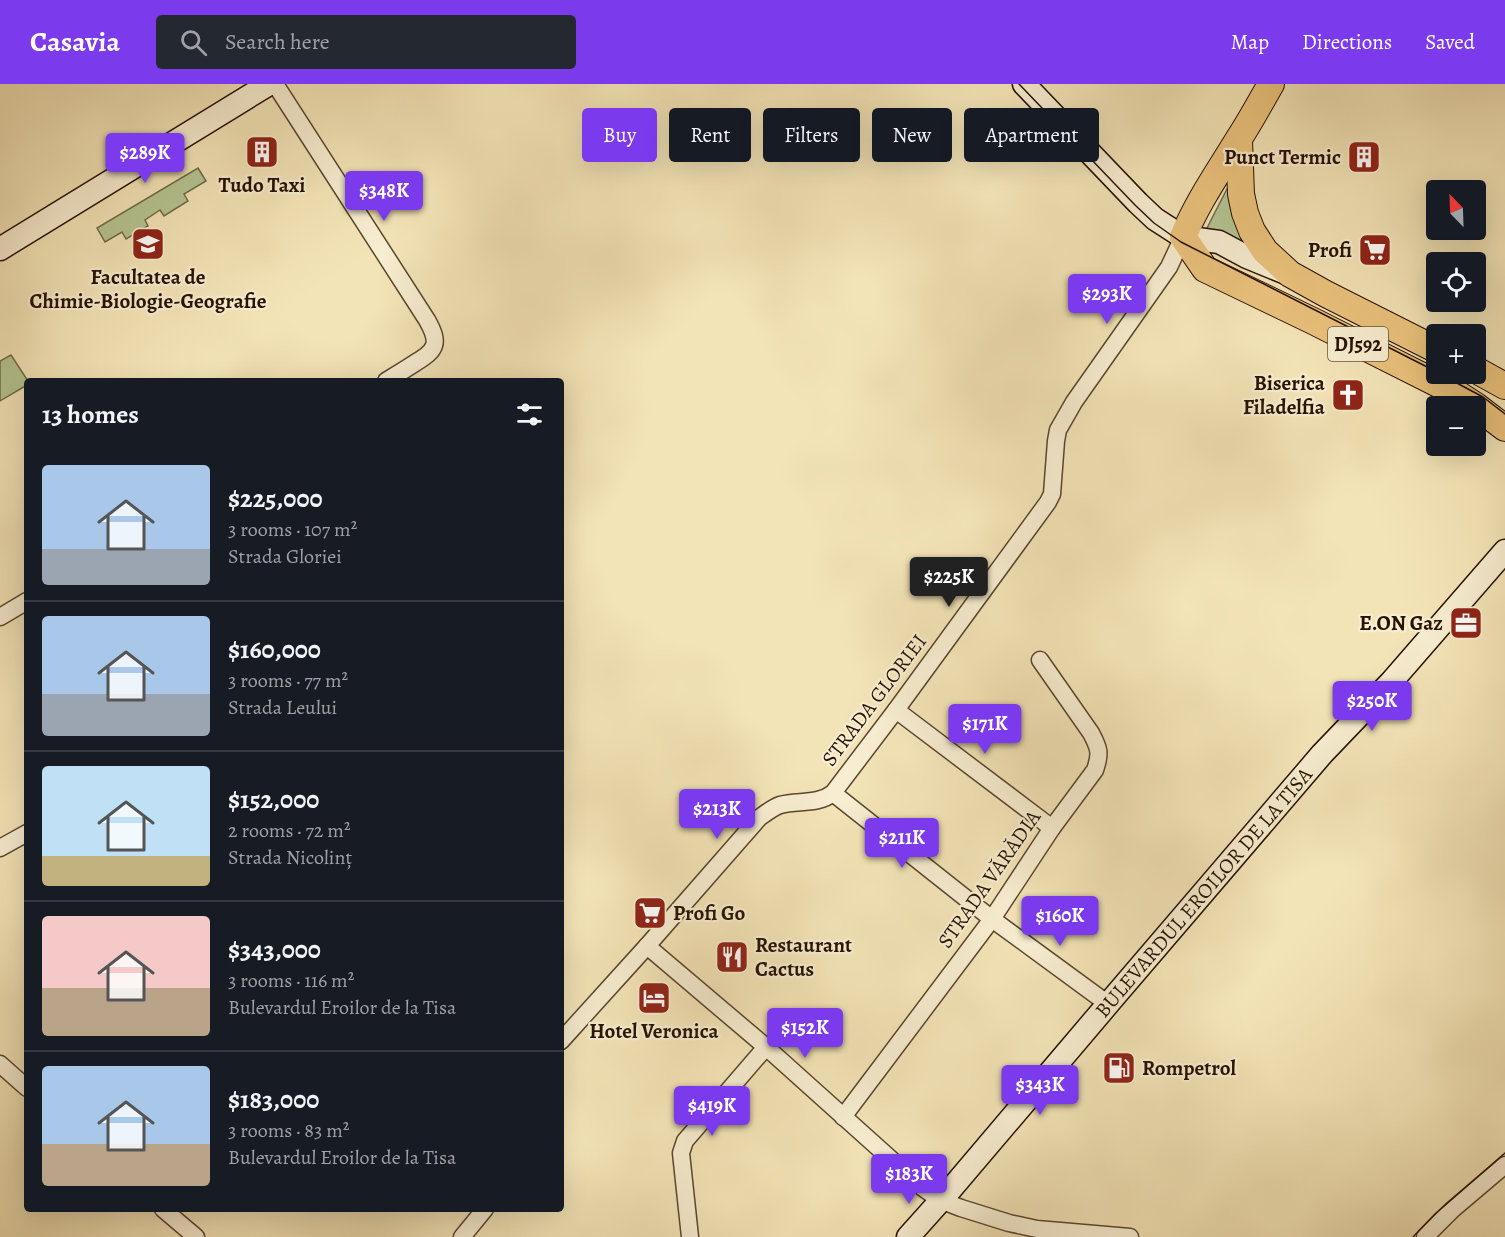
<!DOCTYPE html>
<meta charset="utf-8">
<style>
:root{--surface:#171b24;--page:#242831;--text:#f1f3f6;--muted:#9ea1a6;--line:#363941;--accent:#7c3aed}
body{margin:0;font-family:Alegreya,serif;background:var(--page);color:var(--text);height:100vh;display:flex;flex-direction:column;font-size:22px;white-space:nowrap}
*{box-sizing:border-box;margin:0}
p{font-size:20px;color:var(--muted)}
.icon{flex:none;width:33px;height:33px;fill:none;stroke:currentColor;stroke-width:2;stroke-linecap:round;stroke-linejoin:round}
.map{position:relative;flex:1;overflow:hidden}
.details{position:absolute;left:24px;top:294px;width:540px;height:834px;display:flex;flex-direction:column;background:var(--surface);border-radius:6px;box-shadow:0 6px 24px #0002}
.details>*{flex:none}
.guide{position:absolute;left:582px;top:24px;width:570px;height:54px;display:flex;gap:12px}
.needle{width:39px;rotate:337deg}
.fabs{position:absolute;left:1426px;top:96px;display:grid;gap:12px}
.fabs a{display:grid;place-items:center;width:60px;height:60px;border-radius:6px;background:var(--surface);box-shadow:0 6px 24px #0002;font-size:30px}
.price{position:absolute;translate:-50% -51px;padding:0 14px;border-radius:6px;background:var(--accent);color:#fff;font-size:20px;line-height:39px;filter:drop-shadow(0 2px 3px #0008)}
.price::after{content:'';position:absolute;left:50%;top:36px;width:18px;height:14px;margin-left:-9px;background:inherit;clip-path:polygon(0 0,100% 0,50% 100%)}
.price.selected{background:#222;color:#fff}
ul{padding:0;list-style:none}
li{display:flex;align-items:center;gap:18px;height:150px;padding:0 18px}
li+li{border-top:2px solid var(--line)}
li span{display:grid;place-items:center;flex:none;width:168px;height:120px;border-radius:6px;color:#555}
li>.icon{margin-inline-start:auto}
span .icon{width:72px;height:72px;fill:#fffc;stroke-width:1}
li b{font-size:26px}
h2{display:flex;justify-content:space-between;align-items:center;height:72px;padding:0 18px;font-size:26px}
.pill{padding:0 21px;border-radius:6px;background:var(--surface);box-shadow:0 6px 24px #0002;font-size:21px;line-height:54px}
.pill.selected{background:var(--accent);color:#fff}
header{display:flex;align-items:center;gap:36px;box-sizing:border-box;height:84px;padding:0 30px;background:var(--accent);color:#fff}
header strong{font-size:28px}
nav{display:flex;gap:33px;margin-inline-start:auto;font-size:21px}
.search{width:420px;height:54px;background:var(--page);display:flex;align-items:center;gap:15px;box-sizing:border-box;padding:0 21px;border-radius:6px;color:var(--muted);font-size:22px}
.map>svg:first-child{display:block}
</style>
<header>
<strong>Casavia</strong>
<div class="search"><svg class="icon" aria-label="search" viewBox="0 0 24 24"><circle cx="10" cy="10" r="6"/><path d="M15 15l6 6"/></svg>Search here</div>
<nav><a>Map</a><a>Directions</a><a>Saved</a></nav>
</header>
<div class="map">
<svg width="1505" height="1153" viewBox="0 0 1505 1153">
<rect width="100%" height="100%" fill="#f3e4b7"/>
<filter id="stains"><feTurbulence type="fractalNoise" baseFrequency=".00333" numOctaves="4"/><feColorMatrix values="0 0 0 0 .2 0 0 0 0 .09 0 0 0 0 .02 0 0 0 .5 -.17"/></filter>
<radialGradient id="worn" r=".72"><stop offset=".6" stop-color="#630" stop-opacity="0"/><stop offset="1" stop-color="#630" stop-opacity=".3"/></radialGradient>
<g fill="#b5c593" stroke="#6e6c4a" stroke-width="1.5">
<path d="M198,84L206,97L184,110L188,117L164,132L160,126L145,136L148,142L126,155L122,148L105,158L97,144Z"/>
<path d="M1231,97L1252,162L1207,144Z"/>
<path d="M11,271L28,297H27V301L0,317V277Z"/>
</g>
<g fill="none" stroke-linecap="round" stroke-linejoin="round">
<g stroke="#5a462e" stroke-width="19">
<g id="street">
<path d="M275,0L427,236C440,259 437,266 415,279C406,285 396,291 386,297"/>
<path d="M0,533L27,517"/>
<path d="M896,626L1052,744"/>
<path d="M833,709L992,835L1108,920"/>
<path d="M0,764L27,749"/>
<path d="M647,862L766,963L923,1104L940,1116L961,1124L1009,1139L1037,1145L1130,1153"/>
<path d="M561,957L647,862L759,734C766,729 772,724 780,721C798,716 818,721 833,709L896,626L1048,418L1052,410L1056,357L1058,346L1074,318L1169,183L1183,153"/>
<path d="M0,980L27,1004"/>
<path d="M843,1033L992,835L1052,744L1095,686C1101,669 1099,664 1091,649L1040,576"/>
<path d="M163,1125L196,1153"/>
<path d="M462,1153L485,1125"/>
<path d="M690,1153L681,1069L685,1057L766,963"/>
<path d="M1425,1153L1452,1126L1505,1081"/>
</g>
</g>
<g stroke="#271201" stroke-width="25">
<g id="secondary">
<path d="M1024,0L1138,119L1155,135L1183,153L1219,158L1247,173L1286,189"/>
<path d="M0,165L269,0"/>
<path id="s1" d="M908,1153L951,1105L1108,920L1322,670L1392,597L1505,467"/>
</g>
</g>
<g stroke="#271201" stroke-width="28">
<g id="primary">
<path d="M1271,0C1260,19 1250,38 1238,56C1218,89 1198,117 1183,153L1205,185L1313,237L1456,309L1476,322L1505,344"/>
<path d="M1239,56L1241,110L1245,129L1252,147L1265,167L1290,190L1326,210L1437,266"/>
<path d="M1476,286L1505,302"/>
</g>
</g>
<use href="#street" stroke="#f7edd0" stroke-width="16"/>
<use href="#secondary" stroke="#f7edd0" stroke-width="22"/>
<use href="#primary" stroke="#eac27c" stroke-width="26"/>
<g stroke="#271201" stroke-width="1.5">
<path d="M1019,0L1135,121L1154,139L1181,158L1437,288"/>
<path d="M1440,290L1483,313L1505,330"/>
<path d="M1413,1153L1435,1130L1505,1069"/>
</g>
</g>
<defs>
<g id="building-square" transform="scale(1.725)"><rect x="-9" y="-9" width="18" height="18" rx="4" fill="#8f2418" stroke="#f7edd0"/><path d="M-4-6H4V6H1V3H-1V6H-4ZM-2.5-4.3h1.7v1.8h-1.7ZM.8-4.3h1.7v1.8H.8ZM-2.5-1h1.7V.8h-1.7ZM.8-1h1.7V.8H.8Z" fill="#fff"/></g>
<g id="university-square" transform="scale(1.725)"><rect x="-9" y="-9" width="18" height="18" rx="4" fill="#8f2418" stroke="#f7edd0"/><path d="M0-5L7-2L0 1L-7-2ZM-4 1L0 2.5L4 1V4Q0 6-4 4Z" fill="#fff"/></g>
<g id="supermarket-square" transform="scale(1.725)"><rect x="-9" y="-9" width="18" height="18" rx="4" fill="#8f2418" stroke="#f7edd0"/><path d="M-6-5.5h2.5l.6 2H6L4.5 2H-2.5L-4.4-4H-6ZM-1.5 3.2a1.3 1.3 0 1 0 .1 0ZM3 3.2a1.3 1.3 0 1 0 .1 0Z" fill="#fff"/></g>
<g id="church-square" transform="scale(1.725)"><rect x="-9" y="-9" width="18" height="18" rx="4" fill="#8f2418" stroke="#f7edd0"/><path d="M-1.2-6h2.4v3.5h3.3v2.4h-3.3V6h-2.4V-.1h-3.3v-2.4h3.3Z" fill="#fff"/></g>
<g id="office-square" transform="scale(1.725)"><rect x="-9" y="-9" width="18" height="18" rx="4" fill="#8f2418" stroke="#f7edd0"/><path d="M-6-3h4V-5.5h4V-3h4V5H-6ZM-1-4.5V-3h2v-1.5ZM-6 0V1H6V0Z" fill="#fff"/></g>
<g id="restaurant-square" transform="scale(1.725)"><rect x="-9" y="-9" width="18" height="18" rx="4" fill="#8f2418" stroke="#f7edd0"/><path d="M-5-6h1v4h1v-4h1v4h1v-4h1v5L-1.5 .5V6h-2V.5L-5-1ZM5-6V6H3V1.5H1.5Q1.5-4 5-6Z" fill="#fff"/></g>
<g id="hotel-square" transform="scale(1.725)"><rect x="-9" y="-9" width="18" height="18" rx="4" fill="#8f2418" stroke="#f7edd0"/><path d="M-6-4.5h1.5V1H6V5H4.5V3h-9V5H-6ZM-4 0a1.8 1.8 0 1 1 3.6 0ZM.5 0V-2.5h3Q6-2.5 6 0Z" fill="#fff"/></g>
<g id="fuel-square" transform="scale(1.725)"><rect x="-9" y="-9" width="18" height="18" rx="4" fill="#8f2418" stroke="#f7edd0"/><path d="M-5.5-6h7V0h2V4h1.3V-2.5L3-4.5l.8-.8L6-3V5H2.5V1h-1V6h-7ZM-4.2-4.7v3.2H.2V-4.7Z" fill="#fff"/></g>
</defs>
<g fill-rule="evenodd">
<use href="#building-square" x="262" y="68"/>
<use href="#building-square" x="1364" y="73"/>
<use href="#university-square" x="148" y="160"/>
<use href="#supermarket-square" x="1375" y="166"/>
<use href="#church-square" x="1348" y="311"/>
<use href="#office-square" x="1466" y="539"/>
<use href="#supermarket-square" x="650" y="829"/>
<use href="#restaurant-square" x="732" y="873"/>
<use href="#hotel-square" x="654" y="914"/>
<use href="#fuel-square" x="1119" y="984"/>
</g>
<g text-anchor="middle" stroke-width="4.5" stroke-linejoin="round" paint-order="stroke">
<rect fill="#f7edd0" stroke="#65543f" stroke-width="1.5" x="1328" y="243" width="60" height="34" rx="4.5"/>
<g font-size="20" font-weight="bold" fill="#271201">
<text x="1358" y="267">DJ592</text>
</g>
<g font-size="21" font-weight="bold" fill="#271201" stroke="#f7edd0" text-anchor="end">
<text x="1341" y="80">Punct Termic</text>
<text x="262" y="108" text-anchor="middle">Tudo Taxi</text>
<text x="1352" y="173">Profi</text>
<text x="148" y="200" text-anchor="middle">Facultatea de<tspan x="148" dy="24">Chimie-Biologie-Geografie</tspan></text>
<text x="1325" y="306">Biserica<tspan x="1325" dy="24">Filadelfia</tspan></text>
<text x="1443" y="546">E.ON Gaz</text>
<text x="673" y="836" text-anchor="start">Profi Go</text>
<text x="755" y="868" text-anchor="start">Restaurant<tspan x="755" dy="24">Cactus</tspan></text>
<text x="654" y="954" text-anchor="middle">Hotel Veronica</text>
<text x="1142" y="991" text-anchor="start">Rompetrol</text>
</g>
<g font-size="21" fill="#271201" stroke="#f7edd0">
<text transform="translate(874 616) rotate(-53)" y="7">STRADA GLORIEI</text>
<text transform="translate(989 795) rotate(-55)" y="7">STRADA VĂRĂDIA</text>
<text dy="7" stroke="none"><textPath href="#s1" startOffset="454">BULEVARDUL EROILOR DE LA TISA</textPath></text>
</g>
</g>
<rect width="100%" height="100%" filter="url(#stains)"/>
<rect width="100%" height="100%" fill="url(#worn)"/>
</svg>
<div class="fabs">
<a><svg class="needle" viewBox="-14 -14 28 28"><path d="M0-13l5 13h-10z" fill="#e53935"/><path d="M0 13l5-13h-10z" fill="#9ea1a6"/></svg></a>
<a><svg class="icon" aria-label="locate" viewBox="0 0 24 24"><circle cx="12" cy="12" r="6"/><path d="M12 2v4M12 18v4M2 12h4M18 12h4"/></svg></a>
<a>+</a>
<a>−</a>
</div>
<b class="price" style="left:145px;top:100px">$289K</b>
<b class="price" style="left:384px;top:138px">$348K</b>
<b class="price" style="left:1107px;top:241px">$293K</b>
<b class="price selected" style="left:949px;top:524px">$225K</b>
<b class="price" style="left:1372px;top:648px">$250K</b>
<b class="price" style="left:985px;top:671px">$171K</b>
<b class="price" style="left:717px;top:756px">$213K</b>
<b class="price" style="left:902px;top:785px">$211K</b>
<b class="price" style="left:1060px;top:863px">$160K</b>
<b class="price" style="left:805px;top:975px">$152K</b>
<b class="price" style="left:1040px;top:1032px">$343K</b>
<b class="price" style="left:712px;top:1053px">$419K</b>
<b class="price" style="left:909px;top:1121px">$183K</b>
<div class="guide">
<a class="pill selected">Buy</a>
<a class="pill">Rent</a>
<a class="pill">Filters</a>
<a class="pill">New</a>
<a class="pill">Apartment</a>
</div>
<section class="details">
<h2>13 homes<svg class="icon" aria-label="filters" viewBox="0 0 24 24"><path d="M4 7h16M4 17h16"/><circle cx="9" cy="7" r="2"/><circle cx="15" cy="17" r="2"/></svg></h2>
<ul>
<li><span style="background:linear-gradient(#a9c7e8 70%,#9aa5b1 0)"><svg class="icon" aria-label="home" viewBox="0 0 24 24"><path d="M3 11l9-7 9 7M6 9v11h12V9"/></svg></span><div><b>$225,000</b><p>3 rooms · 107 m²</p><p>Strada Gloriei</p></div></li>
<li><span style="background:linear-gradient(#a9c7e8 65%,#9aa5b1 0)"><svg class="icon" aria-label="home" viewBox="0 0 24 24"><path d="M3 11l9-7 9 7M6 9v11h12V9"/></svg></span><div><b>$160,000</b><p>3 rooms · 77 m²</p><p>Strada Leului</p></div></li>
<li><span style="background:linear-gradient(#bfe0f5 75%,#c2b280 0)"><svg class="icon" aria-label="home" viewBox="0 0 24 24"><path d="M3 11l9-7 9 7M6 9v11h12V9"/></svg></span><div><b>$152,000</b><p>2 rooms · 72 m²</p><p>Strada Nicolinț</p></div></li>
<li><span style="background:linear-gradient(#f6c9c9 60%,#b9a48a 0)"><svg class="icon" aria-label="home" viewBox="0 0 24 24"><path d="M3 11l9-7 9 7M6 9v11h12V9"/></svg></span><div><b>$343,000</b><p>3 rooms · 116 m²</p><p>Bulevardul Eroilor de la Tisa</p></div></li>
<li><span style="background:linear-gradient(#a9c7e8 65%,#b9a48a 0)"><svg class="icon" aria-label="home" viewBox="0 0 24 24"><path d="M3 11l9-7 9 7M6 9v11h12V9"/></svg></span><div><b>$183,000</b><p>3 rooms · 83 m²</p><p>Bulevardul Eroilor de la Tisa</p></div></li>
</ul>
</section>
</div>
